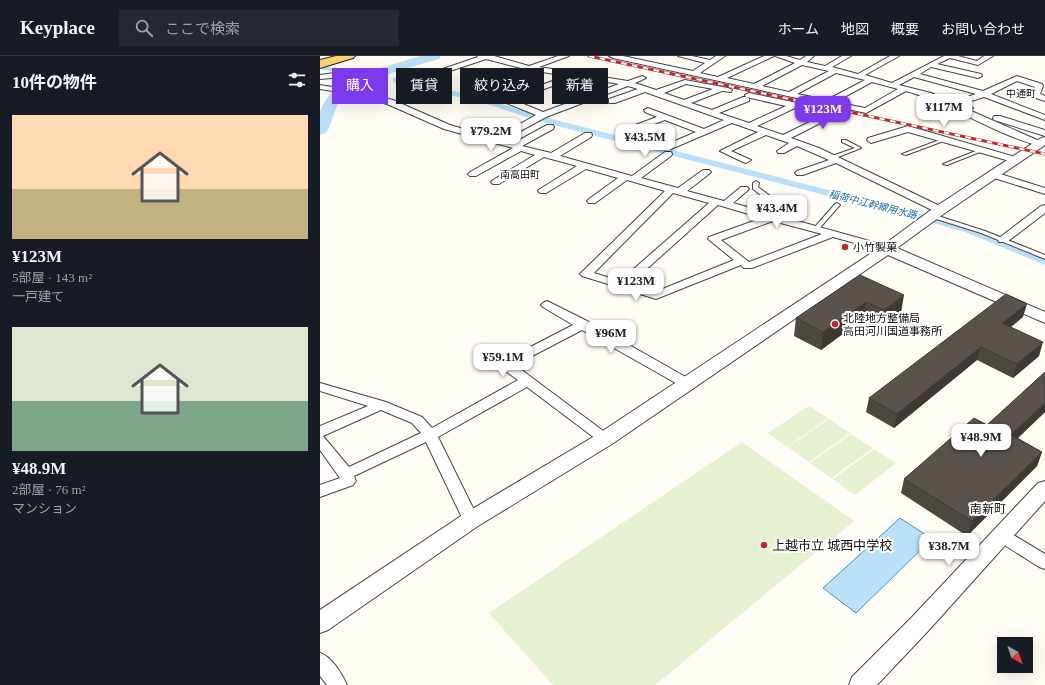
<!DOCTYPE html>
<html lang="ja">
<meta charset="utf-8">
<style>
:root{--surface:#171b24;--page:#242831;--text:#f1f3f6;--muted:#9ea1a6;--line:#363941;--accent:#7c3aed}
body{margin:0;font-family:"Times New Roman","Noto Sans JP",serif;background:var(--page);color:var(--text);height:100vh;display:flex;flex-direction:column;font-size:15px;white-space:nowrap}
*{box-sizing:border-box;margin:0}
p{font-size:13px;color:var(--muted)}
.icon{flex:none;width:22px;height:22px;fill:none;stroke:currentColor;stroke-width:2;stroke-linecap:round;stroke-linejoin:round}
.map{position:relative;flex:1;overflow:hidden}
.drawer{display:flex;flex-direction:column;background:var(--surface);width:320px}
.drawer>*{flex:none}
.hud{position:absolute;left:12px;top:12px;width:380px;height:36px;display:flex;gap:8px}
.needle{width:26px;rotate:140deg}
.tools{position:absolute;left:677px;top:581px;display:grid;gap:8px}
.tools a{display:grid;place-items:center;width:36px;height:36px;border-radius:0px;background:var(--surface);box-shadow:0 4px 16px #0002;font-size:20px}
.price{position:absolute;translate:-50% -34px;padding:0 9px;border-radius:8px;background:#fff;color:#222;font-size:13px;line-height:26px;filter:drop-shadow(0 1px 2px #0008)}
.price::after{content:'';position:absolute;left:50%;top:24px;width:12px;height:9px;margin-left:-6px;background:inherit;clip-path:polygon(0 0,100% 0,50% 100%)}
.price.active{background:var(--accent);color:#fff}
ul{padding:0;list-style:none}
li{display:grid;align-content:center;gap:8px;height:212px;padding:0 12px}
li span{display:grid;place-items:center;height:124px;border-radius:0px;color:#555}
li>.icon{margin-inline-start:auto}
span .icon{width:72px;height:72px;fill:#fffc;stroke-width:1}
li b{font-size:17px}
h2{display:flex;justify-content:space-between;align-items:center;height:48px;padding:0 12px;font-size:17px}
.tag{padding:0 14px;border-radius:0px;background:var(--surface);box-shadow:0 4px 16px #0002;font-size:14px;line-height:36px}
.tag.active{background:var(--accent);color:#fff}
header{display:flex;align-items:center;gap:24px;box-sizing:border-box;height:56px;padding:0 20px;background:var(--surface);border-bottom:1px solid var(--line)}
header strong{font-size:19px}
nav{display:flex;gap:22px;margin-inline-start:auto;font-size:14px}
.search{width:280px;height:36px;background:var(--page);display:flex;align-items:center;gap:10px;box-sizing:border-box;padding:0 14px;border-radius:0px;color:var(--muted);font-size:15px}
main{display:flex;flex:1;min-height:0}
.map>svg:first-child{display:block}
</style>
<header>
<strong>Keyplace</strong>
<div class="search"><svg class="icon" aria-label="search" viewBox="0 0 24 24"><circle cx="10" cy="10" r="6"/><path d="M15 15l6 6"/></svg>ここで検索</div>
<nav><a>ホーム</a><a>地図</a><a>概要</a><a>お問い合わせ</a></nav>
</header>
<main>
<section class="drawer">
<h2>10件の物件<svg class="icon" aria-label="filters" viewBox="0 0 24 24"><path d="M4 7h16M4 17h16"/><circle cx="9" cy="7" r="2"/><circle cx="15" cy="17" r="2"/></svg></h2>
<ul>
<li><span style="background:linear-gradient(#ffd9b3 60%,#c2b280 0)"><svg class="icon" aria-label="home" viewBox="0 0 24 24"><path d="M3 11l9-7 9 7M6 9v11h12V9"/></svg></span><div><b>¥123M</b><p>5部屋 · 143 m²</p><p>一戸建て</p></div></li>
<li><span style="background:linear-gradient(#dfe7d0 60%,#7fa58c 0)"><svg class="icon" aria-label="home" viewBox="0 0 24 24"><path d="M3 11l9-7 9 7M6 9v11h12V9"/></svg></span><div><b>¥48.9M</b><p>2部屋 · 76 m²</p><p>マンション</p></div></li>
</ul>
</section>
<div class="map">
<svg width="725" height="629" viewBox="0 0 725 629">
<rect width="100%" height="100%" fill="#fffdf5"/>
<g fill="#e6f2cf">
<path d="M489,350L508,362L467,391L448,377Z"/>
<path d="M509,363L530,377L489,406L468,391Z"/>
<path d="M531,378L553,392L511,422L490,407Z"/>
<path d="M422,386L534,465L335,629H233L169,557Z"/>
<path d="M554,393L576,407L535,439L513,423Z"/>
</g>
<path fill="#b9e0f7" stroke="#3f96cf" d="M580,462L612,483L536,557L503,532Z"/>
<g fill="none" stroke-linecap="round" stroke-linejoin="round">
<g stroke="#3f96cf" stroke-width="2.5">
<path d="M21,15H23"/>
<path d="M20,19L39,26"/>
</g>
<g fill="#b9e0f7" fill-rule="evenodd">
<path d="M2,10L23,13L27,15L23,17L5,14H2Z"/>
<path d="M73,22H76L152,39L224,61L625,164L653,172L725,201V209L645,176L617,168L218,65L164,47L73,26Z"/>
</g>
<path fill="#b9e0f7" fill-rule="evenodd" d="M100,0H121L119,3C98,9 34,26 22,41C14,52 13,66 6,77L0,79V56L2,50L13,34L22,27L61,12Z"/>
<g stroke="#444" stroke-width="2">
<g id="service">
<path d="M625,82L629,83L586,99L582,98Z"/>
<path d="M522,84H526L541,92L513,103H509V101L535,92L522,86Z"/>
<path d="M661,93L665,94L627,109L623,108Z"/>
<path d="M436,125L439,127L438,131L461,148L449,160H445L444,159L454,149L433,133V127Z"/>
<path d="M517,147L520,149L519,150L498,174H494V172L515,148Z"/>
<path d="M612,158L665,175L725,199V203L661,177L610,161V159Z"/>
</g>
</g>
<g stroke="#444" stroke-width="2">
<g id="minor">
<path d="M157,0H174L209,10L238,0H249L219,11L308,25L322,20L326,22L315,27L336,34L365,24L408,32L412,34L411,36L402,35L371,47L392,54L423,41H429V45L399,57L429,67L466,50L426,41L425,39L429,37L517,55L520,58L519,60H514L471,82L499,92L624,152L625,154L624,156H616L516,107L483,119H477L475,117L477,115L509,104L477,90L464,97H458L457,95L469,87L446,79L411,95L431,104L426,107L423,106L400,95L438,76L412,67L351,93L347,90L348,88L376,76L345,64L305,79H299L298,77L299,75L337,61L325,56L324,54L328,52L384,73L404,64L325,36L295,47H289V43L318,33L308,30L226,61L184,84L194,87L227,69H233L234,71L233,73L202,90L231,97L265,77H271L272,79L271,81L240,100L312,120L345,96H351L352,98L351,100L321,122L358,132L383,114H389L391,116L389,118L367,135L404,145L421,131H427L429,133L427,135L413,147L571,191L572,193L567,196L513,181L432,212H424L421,209L336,243L262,220L260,218L262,216L345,135L307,124L275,147H269L267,145L269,143L298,122L266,113L226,137H220L218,135L220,133L257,110L224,101L179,128H173L171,126L173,124L215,99L201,95L156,120H150L148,118L150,116L193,92L124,73L67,48L32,38L0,33V29L32,34L73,44L130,69L175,82L216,59L184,46L158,39V35H161L187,41L247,20L210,14L163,29H160V25L201,12L166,3L115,20H109L108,18L158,1ZM257,21L299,28L223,56L194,44ZM366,28L393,33L364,44L344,37ZM475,52L506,58L463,79L437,70ZM353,137L389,147L300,225L274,217ZM398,149L442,162L389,181L388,183L414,204L335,236L310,228ZM453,165L502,178L429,206L401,184Z"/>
<path d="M289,0H303L373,15L385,7L358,0H372L390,4L396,0H405L380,17L398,21L444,0H454L407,22L434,28L475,7L455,0H466L480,4L486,0H494L487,6L505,10L522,0H531L512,11L538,18L570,0H579L545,19L572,27L624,0H638L657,5L664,0H673L658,9L630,2L617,8L661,18L662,20L658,22L611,11L600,18L663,35L697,20L722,28L723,30L720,38L725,40V45L713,41L712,39L715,31L697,25L671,38L725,59V64L664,41L645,47L653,52L649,54L724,87L720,90C673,78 632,48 586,35L546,57L293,2ZM482,9L509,15L469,36L442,30ZM516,17L545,24L507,44L477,38ZM594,21L656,38L635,45V48L611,37L579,29ZM552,26L578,33L545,52L515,46Z"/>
<path d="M22,16H35L39,18L35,20L0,23V19Z"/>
<path d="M674,60H680L725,74V80L674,64L673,62Z"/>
<path d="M588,70L699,102L701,104L696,107L693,106L588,76L551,87L547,84L548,82Z"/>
<path d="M674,116L725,132V138L671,121L669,119Z"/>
<path d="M725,149V157L687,186H679L678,184L679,182L721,150Z"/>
<path d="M227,245L267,265L371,324L373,327L371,330L366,331L361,330L262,274L195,309L290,380L292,383L290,386L285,388L280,386L207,331L118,381L159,464L157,468L151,470L145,468L106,386L34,420L36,425L33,429L0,441V429L20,422L0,394V370L48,350L0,335V327L66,346L102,361L112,372L198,324L181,312L180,309L181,306L253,269L223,251L221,249L223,247ZM61,354L92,367L101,377L29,411L3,380Z"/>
<path d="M681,473L687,475L725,498V513L719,511L675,483L673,479L675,475Z"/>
<path d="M0,597C12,601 22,618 27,629H7L0,620Z"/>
</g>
</g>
<g stroke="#444" stroke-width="2">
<g id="tertiary">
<path d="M725,81V89L625,157L577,192L725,256V267L568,199L292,388L158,470L8,574L0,577V554L144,458L278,378L562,190L615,151L721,82Z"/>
<path d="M725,425V445L609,574L557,629H529L532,621L593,560L718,427Z"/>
</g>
</g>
<g stroke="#222" stroke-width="2">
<path id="primary" d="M16,0H35L33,2L0,12V4Z"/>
</g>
<use href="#service" fill="#fff" fill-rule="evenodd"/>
<use href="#minor" fill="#fff" fill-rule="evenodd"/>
<use href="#tertiary" fill="#fff" fill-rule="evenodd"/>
<use href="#primary" fill="#f9d66b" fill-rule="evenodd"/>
<g stroke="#c4262e" stroke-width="3">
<path id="rail" d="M269,0L725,98"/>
</g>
<use href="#rail" stroke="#fff" stroke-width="2" stroke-dasharray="5.5" stroke-linecap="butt"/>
</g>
<g fill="#4d4742">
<path d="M540,219L581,257L561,272L543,263L501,294L474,280L476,262Z"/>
<path d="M703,261L691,271L719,300L693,322L657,304L574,372L546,356L549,342Z"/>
<path d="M725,316V356L698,382L722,396L717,410L647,480L581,437L584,423L667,369Z"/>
</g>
<g fill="#3f3936">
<path d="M584,239L581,257L561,272L564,254Z"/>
<path d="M546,246L543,263L501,294L503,276Z"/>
<path d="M707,248L703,261L679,280L682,267Z"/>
<path d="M723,286L719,300L693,322L697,308Z"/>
<path d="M661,291L657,304L574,372L577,358Z"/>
<path d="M725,347V356L686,393L691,379Z"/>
<path d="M722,396L717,410L647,480L652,465Z"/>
</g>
<g fill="#5a524d" stroke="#3f3936">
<path d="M540,219L584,239L564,254L546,246L503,276L476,262Z"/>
<path d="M686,238L707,248L682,267L723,286L697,308L661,291L577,358L549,342Z"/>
<path d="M725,316V347L691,379L722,396L652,465L584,423L654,362L667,369Z"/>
</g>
<g fill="#c4262e" stroke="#fff" stroke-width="1.5">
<circle cx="525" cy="191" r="4"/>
<circle cx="515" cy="268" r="4"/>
<circle cx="444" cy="489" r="4"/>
</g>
<g text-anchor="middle" stroke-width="4" stroke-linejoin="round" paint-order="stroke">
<g font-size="10" fill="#111" stroke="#fff">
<text x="701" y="41">中通町</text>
<text x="200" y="122">南高田町</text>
</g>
<g font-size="10" font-style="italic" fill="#1768a6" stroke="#fff">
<text transform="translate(553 148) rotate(14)" y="4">稲荷中江幹線用水路</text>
</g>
<g font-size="11" fill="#111" stroke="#fff" text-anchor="start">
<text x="533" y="195">小竹製菓</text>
<text x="523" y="266">北陸地方整備局<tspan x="523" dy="13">高田河川国道事務所</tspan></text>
</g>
<g font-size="12" fill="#111" stroke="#fff">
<text x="668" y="457">南新町</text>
</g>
<g font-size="13" fill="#111" stroke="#fff" text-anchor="start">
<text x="452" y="494">上越市立 城西中学校</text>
</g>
</g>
</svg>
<div class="tools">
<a><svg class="needle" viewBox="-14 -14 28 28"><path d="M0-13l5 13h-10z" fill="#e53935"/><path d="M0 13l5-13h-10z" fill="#9ea1a6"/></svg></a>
</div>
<b class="price" style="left:624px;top:72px">¥117M</b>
<b class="price active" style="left:503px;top:74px">¥123M</b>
<b class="price" style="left:171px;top:96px">¥79.2M</b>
<b class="price" style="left:325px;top:102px">¥43.5M</b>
<b class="price" style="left:457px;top:173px">¥43.4M</b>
<b class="price" style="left:316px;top:246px">¥123M</b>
<b class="price" style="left:291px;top:298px">¥96M</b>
<b class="price" style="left:183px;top:322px">¥59.1M</b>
<b class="price" style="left:661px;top:402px">¥48.9M</b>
<b class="price" style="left:629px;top:511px">¥38.7M</b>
<div class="hud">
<a class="tag active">購入</a>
<a class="tag">賃貸</a>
<a class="tag">絞り込み</a>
<a class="tag">新着</a>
</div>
</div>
</main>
